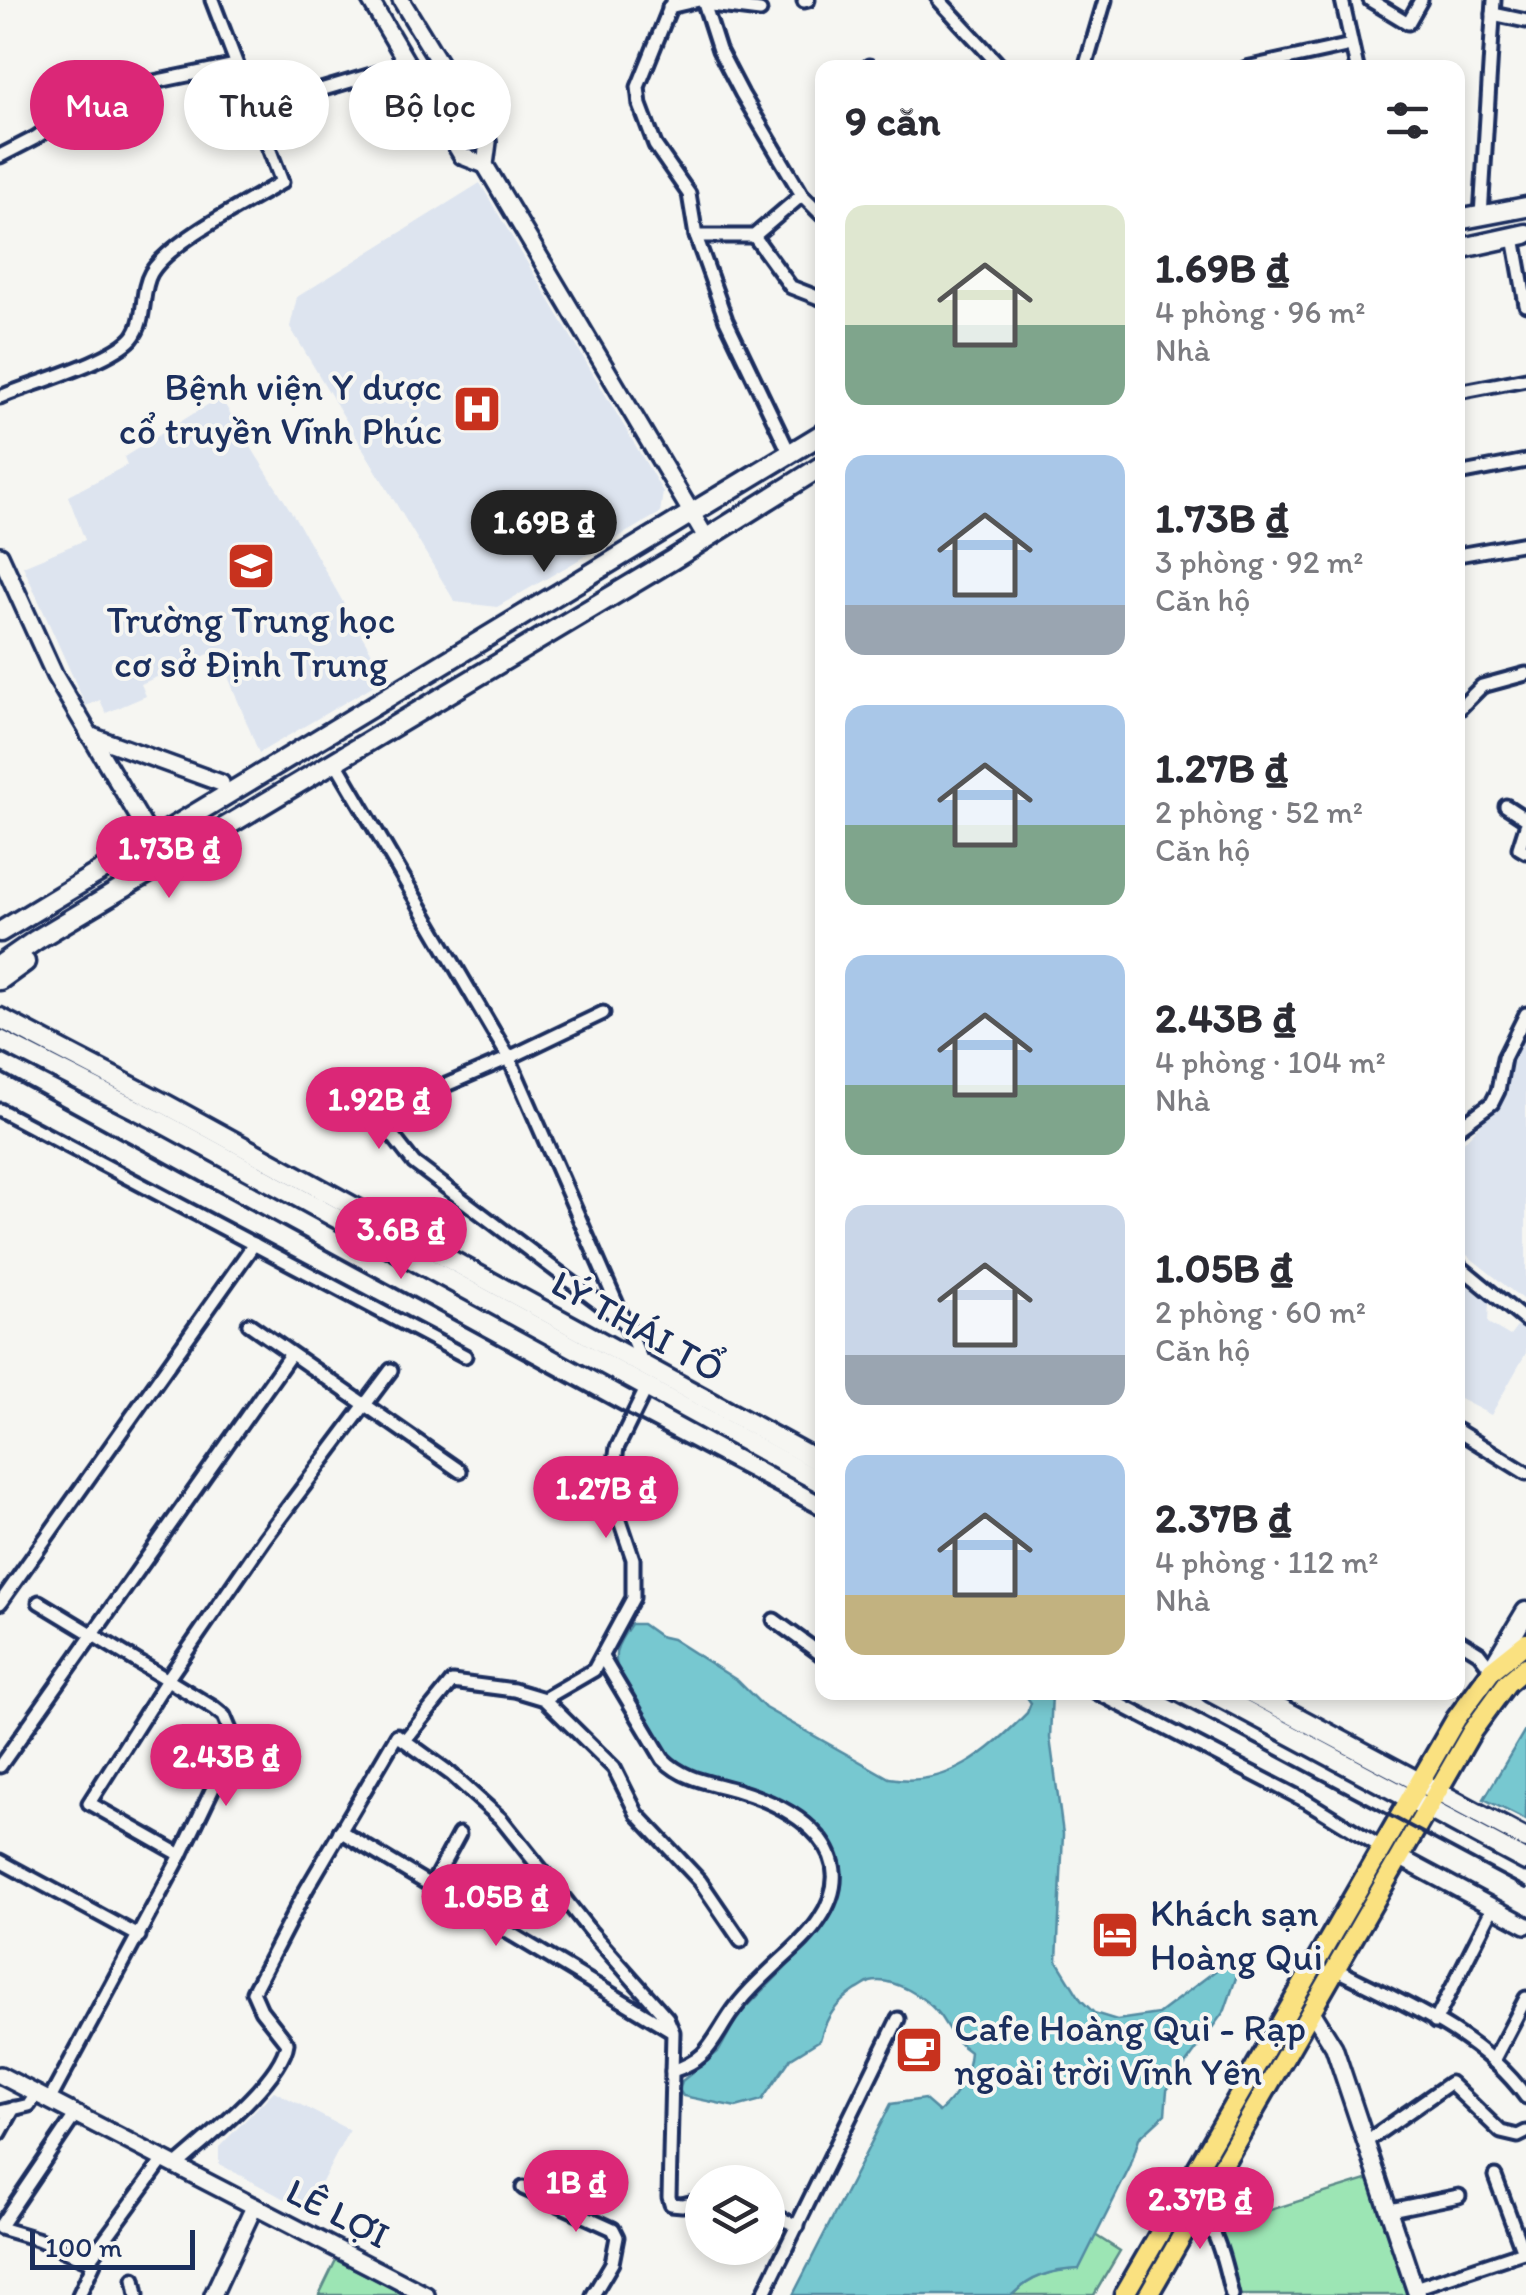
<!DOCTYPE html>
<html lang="vi">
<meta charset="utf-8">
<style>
:root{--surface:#fff;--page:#f7f7f7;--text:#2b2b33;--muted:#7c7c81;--accent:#db2777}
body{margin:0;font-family:Itim,sans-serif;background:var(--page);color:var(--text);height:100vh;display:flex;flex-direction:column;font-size:38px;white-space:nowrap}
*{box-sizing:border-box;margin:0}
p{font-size:32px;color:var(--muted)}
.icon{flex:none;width:55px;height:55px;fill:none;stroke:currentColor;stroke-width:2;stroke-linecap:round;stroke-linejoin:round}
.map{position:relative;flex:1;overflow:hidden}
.side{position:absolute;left:815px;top:60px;width:650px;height:1640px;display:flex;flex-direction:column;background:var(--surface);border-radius:20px;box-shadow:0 5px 15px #0003}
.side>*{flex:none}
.banner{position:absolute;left:30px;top:60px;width:635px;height:90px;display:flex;gap:20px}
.buttons{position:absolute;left:685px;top:2165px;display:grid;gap:20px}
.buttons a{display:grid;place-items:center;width:100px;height:100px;border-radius:50%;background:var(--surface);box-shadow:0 5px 15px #0003;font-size:50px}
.scale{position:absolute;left:30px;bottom:25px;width:165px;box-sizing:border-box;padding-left:10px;border:5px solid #1b2f5e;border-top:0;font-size:28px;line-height:35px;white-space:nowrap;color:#1b2f5e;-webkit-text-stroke:8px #f6f6f2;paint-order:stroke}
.price{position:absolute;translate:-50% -85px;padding:0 22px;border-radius:35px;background:var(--accent);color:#fff;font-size:32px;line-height:65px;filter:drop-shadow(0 2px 5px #0008)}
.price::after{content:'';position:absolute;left:50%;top:60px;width:30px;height:22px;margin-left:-15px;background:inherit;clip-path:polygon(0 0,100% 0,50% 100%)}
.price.active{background:#222;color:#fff}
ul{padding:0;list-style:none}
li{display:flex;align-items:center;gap:30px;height:250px;padding:0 30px}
li span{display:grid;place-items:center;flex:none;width:280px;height:200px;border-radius:20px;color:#555}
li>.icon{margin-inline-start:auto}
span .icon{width:120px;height:120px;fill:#fffc;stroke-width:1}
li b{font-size:42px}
h2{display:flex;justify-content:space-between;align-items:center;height:120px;padding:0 30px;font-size:42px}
.tag{padding:0 35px;border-radius:45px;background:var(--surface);box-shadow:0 5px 15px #0003;font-size:35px;line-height:90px}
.tag.active{background:var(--accent);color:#fff}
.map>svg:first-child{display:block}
</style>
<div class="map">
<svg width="1526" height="2295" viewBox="0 0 1526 2295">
<rect width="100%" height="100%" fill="#f6f6f2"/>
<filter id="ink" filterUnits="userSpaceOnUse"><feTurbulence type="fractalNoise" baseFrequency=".01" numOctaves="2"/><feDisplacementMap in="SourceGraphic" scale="20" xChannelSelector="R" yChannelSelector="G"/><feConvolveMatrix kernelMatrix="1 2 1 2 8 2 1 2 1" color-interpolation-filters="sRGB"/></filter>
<g filter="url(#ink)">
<g fill="#dde4ef">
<path d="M480,183L663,492L660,513L497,607L455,602L290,327L297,297Z"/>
<path d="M220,397L297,521L386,678L259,753L221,659L215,661L211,653L141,684L146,696L106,713L100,700L86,706L23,566L85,540L68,496L127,465L124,457Z"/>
<path d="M1526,1034V1302L1458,1248V1148L1501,1102L1509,1060Z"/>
<path d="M1458,1279L1489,1302L1488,1323L1510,1336L1519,1324L1526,1328V1353L1491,1415L1458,1398Z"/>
<path d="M274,2091L349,2130L307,2211L219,2164V2147Z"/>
</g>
<g fill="#9ce5b4" stroke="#5c8a89" stroke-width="2.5">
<path d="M1376,2177L1413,2295H1238L1216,2227Z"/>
<path d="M1095,2235L1120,2251L1094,2295H1012C1031,2276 1052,2270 1079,2268Z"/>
<path d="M336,2260L407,2295H319Z"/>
</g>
<g fill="#77c8d0" stroke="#528ba2" stroke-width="2.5">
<path d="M631,1624H642L659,1636L672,1639L738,1681L765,1708L889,1778C948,1788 987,1753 1027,1713L1031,1703L1024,1693H1052L1050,1738L1063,1834L1057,1961L1081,2000L1094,2013L1117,2020L1158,2014L1227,1962L1237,1975L1225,2010L1167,2090L1165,2114L1139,2138L1130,2167L1079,2269C1052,2270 1031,2276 1012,2295H793L891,2104L924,2099L939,2112C957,2096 968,2076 970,2052C954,2041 950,2031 940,2016C927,1998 893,1976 870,1982C865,1984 861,1988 856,1990C836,2003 826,2017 820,2040L791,2058L762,2100L736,2107L683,2096L679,2090L682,2081L719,2051L738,2016L810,1943L836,1901L839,1877L834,1854L809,1817L762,1793L682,1771L666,1755L620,1681C612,1653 615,1647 631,1624Z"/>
<path d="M1526,1728V1820L1484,1799Z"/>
</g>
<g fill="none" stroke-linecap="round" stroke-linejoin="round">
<g stroke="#1b2f5e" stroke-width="19">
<g id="minor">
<path d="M673,0L638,87L640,105L655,145L689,194L696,236H754L802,195"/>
<path d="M703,0L719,50L742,94L802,195L822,215"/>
<path d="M704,0L711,5L760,11"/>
<path d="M939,0L1002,68"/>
<path d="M1342,0L1357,68"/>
<path d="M1370,0L1408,23L1421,0"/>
<path d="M804,1L808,0"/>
<path d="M669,7L699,0"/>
<path d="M1493,14L1526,21"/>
<path d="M869,66L870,68"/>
<path d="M1085,68L1105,0"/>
<path d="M1246,68L1351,45"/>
<path d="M253,110L408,64"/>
<path d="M0,156L35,138L100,93L236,65"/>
<path d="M1481,216L1494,0"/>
<path d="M696,236L726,320L790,454"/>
<path d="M754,236L791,287L822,299"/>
<path d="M1514,237L1526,305"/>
<path d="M1458,392L1526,379"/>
<path d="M0,397C33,383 110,362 132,338C147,320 140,292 151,273C170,241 247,203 282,182L212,0"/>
<path d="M1458,474L1526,461"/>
<path d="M1458,555L1526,543"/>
<path d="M1458,710L1482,686L1526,674"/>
<path d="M335,761L509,1058L644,1366"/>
<path d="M1506,806L1526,819"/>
<path d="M1526,826L1519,848L1526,852"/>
<path d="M603,1013L509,1058L390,1109L385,1126L414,1163L627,1324"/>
<path d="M0,1110L465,1356"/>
<path d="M1458,1128L1492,1103L1498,1091L1504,1058L1526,1014"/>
<path d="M1458,1265L1526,1321"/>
<path d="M249,1324L460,1471"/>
<path d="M1458,1431L1526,1473"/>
<path d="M39,1602L214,1708L224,1716L235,1742L181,1855L49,2101"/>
<path d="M0,1603L254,1244"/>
<path d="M774,1620L822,1655"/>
<path d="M1458,1640L1479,1653L1492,1670"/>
<path d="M602,1657L663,1759C685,1781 710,1782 739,1791C798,1809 865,1852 819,1920C808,1937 791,1951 777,1964C760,1980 743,1996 730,2015C710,2045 708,2059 672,2071"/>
<path d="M1096,1692L1306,1801L1381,1847"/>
<path d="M544,1699L594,1670L633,1598V1559L614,1503L612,1480L617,1448L646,1389"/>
<path d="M405,1740L452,1682L514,1690L544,1699L614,1768L637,1814L700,1881L741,1941"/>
<path d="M0,1766L290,1355"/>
<path d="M340,1831L671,2030"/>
<path d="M181,1855L89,1803L167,1680L265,1538L391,1370"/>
<path d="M0,1861L139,1936"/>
<path d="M431,1886L459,1834"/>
<path d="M1335,1969C1401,2002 1482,2035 1526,2097"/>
<path d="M1435,2022L1493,1907"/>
<path d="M1493,2061L1526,1998"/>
<path d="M0,2112L29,2105L36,2094"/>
<path d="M0,2133L14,2108"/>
<path d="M1367,2141L1450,2083L1501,2132L1518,2136L1526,2132"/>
<path d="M176,2166C205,2140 282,2080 287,2043L261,2010L253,1992L306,1890L397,1735L451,1774L501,1819L590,1931L667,2018L673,2032L669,2197L671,2204L682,2205L702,2200"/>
<path d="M1495,2176L1523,2252"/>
<path d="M523,2188L613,2229L617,2237L612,2263L593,2295"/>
<path d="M1180,2198C1218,2220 1222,2255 1232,2295"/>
<path d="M1390,2210L1459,2196"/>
<path d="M768,2213L798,2226"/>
<path d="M0,2226L75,2115"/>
<path d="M0,2228L37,2239L94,2263L79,2295"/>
<path d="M89,2261L163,2160"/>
<path d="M134,2279L137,2295"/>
<path d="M1415,2288L1526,2251"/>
<path d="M763,2295L898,2019"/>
</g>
</g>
<g stroke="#1b2f5e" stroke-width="22">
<g id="tertiary">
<path d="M370,0L462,156L485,165"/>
<path d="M401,0L488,142L485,165L707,539"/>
<path d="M0,555L55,676L145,828"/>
<path d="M89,735L221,783"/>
<path d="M1399,1857L1526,1925"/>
<path d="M1311,2010L1334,2047L1417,2295"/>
<path d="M0,2075L426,2295"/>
<path d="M213,2295L254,2207"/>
</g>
</g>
<g stroke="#1b2f5e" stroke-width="25">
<g id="secondary">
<path d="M1458,220L1526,207"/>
<path d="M1458,249L1526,234"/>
<path d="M0,932L822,434"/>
<path d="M0,965L36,940L672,560L822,466"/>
<path d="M0,980L25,962"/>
<path d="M0,1018L167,1105L822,1463"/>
<path d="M0,1040L157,1120L822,1483"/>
<path d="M1493,1667L1526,1612"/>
<path d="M1211,1692L1526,1861"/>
<path d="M1250,1692L1526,1839"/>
</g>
</g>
<g stroke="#1b2f5e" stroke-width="25">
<g id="primary">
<path d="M1124,2295L1456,1719L1492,1670L1526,1643"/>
<path d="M1148,2295L1472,1731L1507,1683L1526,1667"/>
</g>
</g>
<use href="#minor" stroke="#f6f6f2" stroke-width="11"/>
<use href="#tertiary" stroke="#f6f6f2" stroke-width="15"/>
<use href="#secondary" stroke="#f6f6f2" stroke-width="18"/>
<use href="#primary" stroke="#fae180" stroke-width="18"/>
<g stroke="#1b2f5e" stroke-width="4">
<path d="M0,1072L630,1416L822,1517"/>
<path d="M1158,1692L1526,1888"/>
</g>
</g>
</g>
<defs>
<g id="hospital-square" transform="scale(2.5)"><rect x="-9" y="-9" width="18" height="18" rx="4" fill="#c8321e" stroke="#f6f6f2"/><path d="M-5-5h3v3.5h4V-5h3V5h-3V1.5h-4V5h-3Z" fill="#fff"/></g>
<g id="school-square" transform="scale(2.5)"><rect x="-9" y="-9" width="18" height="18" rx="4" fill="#c8321e" stroke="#f6f6f2"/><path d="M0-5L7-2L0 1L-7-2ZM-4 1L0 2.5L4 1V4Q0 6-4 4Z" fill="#fff"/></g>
<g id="hotel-square" transform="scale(2.5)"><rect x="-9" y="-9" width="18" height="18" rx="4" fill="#c8321e" stroke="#f6f6f2"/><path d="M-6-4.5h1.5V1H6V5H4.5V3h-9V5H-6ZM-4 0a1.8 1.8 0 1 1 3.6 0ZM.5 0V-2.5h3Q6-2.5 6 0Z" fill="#fff"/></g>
<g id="cafe-square" transform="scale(2.5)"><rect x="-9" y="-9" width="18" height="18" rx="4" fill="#c8321e" stroke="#f6f6f2"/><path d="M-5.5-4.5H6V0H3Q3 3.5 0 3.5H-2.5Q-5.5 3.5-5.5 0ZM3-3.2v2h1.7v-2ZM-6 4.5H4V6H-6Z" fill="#fff"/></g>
</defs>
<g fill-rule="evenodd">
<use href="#hospital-square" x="477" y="409"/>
<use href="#school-square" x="251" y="566"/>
<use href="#hotel-square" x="1115" y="1935"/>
<use href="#cafe-square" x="919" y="2050"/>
</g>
<g text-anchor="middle" stroke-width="8" stroke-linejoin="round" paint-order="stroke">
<g font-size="38" fill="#1b2f5e" stroke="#f6f6f2" text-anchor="start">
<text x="442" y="400" text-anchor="end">Bệnh viện Y dược<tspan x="442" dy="44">cổ truyền Vĩnh Phúc</tspan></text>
<text x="251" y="633" text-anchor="middle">Trường Trung học<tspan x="251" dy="44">cơ sở Định Trung</tspan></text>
<text x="1150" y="1926">Khách sạn<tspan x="1150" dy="44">Hoàng Qui</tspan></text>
<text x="954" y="2041">Cafe Hoàng Qui - Rạp<tspan x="954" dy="44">ngoài trời Vĩnh Yên</tspan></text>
</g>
<g font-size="38" fill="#1b2f5e" stroke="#f6f6f2">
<text transform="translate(638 1326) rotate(29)" y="13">LÝ THÁI TỔ</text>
<text transform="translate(338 2213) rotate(27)" y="13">LÊ LỢI</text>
</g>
</g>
</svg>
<div class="buttons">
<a><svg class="icon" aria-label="layers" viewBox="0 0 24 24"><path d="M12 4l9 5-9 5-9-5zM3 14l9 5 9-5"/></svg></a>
</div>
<div class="scale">100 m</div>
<b class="price active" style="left:544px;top:575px">1.69B ₫</b>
<b class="price" style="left:169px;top:901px">1.73B ₫</b>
<b class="price" style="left:379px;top:1152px">1.92B ₫</b>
<b class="price" style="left:401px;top:1282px">3.6B ₫</b>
<b class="price" style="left:606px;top:1541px">1.27B ₫</b>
<b class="price" style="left:226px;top:1809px">2.43B ₫</b>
<b class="price" style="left:496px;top:1949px">1.05B ₫</b>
<b class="price" style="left:576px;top:2235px">1B ₫</b>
<b class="price" style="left:1200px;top:2252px">2.37B ₫</b>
<div class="banner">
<a class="tag active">Mua</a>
<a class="tag">Thuê</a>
<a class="tag">Bộ lọc</a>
</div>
<section class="side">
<h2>9 căn<svg class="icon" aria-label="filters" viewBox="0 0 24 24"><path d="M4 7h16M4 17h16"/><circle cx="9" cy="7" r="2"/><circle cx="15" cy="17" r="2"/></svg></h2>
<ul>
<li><span style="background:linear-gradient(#dfe7d0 60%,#7fa58c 0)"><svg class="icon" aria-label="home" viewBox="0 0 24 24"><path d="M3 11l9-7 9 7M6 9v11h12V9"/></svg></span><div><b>1.69B ₫</b><p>4 phòng · 96 m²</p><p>Nhà</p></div></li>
<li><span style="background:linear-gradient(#a9c7e8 75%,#9aa5b1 0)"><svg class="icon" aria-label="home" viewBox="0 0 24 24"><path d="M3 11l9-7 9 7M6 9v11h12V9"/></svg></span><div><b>1.73B ₫</b><p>3 phòng · 92 m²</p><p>Căn hộ</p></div></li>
<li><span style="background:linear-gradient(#a9c7e8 60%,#7fa58c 0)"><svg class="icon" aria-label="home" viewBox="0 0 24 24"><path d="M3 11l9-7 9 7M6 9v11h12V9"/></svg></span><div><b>1.27B ₫</b><p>2 phòng · 52 m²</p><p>Căn hộ</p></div></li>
<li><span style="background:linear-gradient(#a9c7e8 65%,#7fa58c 0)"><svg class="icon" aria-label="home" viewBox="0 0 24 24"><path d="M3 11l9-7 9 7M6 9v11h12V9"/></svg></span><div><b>2.43B ₫</b><p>4 phòng · 104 m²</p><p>Nhà</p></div></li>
<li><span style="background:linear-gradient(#c9d6e8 75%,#9aa5b1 0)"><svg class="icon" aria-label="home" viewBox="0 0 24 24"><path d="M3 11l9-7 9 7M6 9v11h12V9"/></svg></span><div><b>1.05B ₫</b><p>2 phòng · 60 m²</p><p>Căn hộ</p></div></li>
<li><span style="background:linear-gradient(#a9c7e8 70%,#c2b280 0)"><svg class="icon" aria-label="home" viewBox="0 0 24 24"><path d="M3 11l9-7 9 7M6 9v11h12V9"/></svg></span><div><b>2.37B ₫</b><p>4 phòng · 112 m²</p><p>Nhà</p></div></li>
</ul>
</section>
</div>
